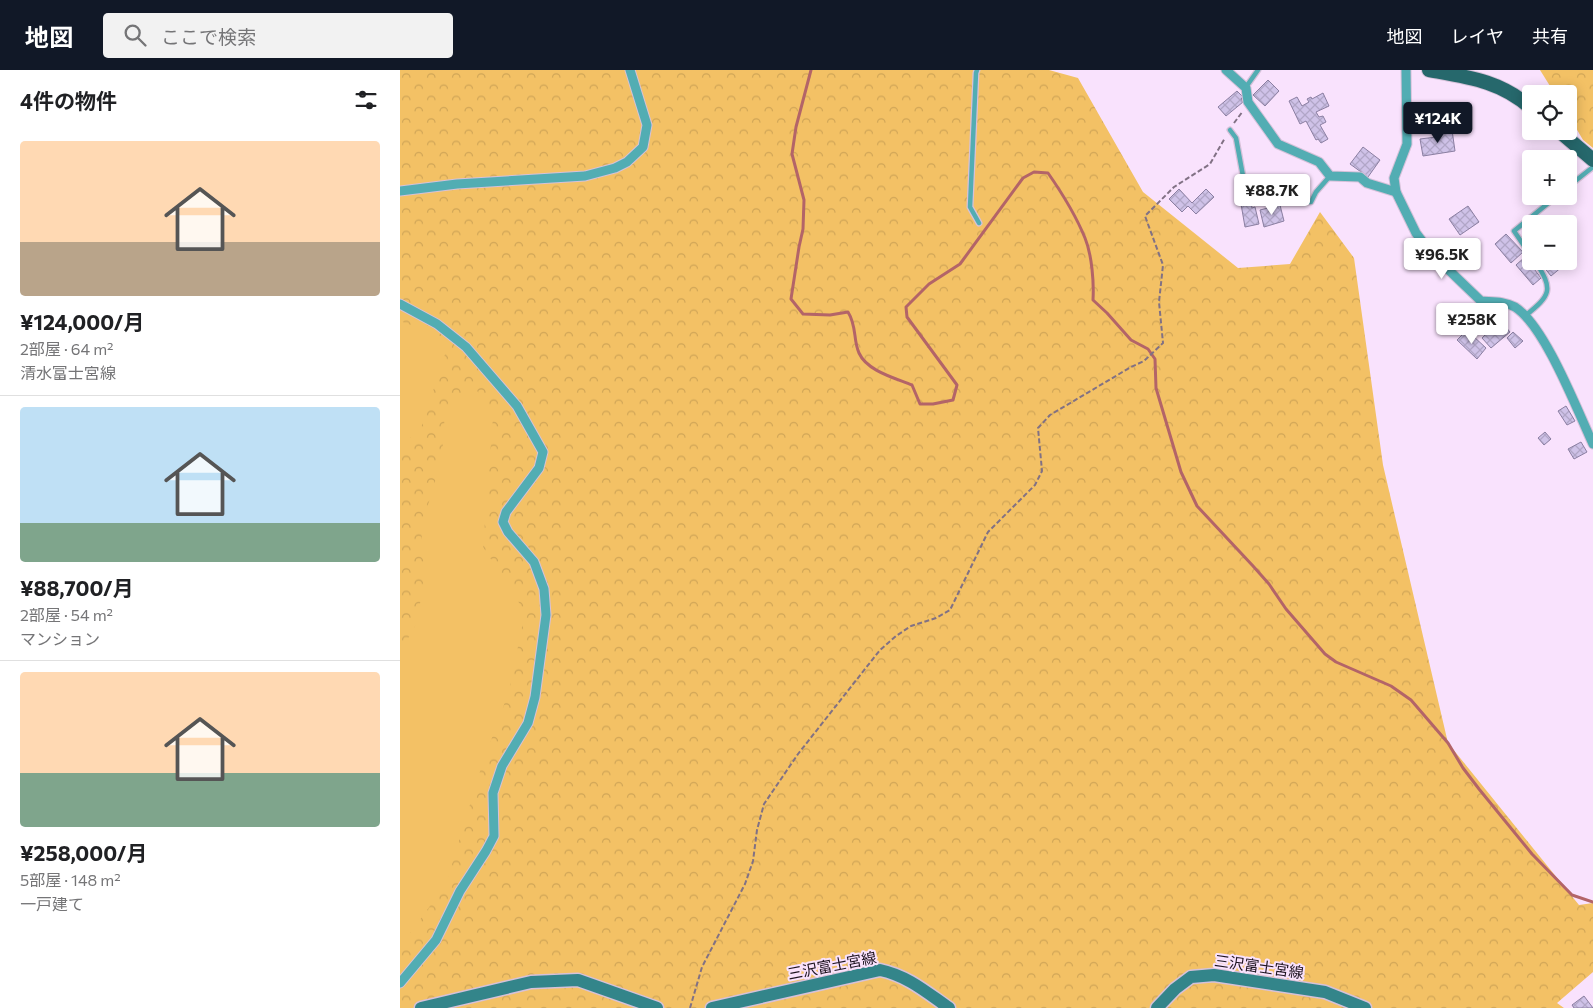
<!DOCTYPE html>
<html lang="ja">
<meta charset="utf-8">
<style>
:root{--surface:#fff;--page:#f2f2f2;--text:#202124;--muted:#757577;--line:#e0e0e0;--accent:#111827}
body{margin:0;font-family:Commissioner,"Noto Sans JP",sans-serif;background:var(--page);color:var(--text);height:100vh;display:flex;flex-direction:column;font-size:19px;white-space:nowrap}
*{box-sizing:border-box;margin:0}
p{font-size:16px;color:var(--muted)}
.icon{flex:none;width:28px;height:28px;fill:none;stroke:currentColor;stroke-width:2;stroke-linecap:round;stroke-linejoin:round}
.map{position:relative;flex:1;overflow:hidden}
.panel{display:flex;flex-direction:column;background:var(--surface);width:400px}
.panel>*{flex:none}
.buttons{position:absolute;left:1122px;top:15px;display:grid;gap:10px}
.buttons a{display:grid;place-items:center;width:55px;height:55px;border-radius:5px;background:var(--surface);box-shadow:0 2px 12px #0003;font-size:25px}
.price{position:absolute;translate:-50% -42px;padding:0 11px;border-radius:5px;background:#fff;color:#222;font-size:16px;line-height:32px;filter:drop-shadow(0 1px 2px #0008)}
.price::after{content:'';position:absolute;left:50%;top:30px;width:15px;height:11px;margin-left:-8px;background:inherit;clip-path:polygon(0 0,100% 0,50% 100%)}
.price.on{background:var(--accent);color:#fff}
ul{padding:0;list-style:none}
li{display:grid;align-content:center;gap:10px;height:265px;padding:0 20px}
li+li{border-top:1px solid var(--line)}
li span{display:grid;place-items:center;height:155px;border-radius:5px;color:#555}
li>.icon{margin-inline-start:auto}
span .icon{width:90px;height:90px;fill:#fffc;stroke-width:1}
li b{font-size:21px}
h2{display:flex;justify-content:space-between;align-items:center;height:60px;padding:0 20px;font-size:21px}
header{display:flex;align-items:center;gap:30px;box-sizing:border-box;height:70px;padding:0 25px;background:var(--accent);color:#fff}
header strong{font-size:24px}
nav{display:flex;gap:28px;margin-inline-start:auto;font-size:18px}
.search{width:350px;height:45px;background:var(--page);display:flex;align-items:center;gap:12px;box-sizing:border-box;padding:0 18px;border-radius:5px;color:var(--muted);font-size:19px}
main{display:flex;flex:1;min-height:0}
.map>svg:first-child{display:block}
</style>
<header>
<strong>地図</strong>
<div class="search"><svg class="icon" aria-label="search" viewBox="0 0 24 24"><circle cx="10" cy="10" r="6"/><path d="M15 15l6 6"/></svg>ここで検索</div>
<nav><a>地図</a><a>レイヤ</a><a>共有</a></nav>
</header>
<main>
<section class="panel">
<h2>4件の物件<svg class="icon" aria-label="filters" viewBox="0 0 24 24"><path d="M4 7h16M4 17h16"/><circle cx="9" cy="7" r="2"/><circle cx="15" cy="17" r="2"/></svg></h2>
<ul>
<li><span style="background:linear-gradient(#ffd9b3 65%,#b9a48a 0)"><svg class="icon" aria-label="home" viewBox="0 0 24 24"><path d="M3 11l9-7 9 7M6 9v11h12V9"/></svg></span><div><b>¥124,000/月</b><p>2部屋 · 64 m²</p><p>清水富士宮線</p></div></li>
<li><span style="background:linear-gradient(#bfe0f5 75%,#7fa58c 0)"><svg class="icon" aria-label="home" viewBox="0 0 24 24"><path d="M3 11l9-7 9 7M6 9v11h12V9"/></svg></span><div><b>¥88,700/月</b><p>2部屋 · 54 m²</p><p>マンション</p></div></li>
<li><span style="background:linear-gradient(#ffd9b3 65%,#7fa58c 0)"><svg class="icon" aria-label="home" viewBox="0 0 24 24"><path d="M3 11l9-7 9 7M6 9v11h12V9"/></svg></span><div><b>¥258,000/月</b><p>5部屋 · 148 m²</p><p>一戸建て</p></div></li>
</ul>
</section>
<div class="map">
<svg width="1193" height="938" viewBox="0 0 1193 938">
<defs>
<pattern id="forest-crowns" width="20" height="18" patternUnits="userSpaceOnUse" patternTransform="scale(1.25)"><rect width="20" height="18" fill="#f3c165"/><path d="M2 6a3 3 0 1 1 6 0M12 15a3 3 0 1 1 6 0" fill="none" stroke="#d0a557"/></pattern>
<pattern id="building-cross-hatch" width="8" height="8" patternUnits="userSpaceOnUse" patternTransform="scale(1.25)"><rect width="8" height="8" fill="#cfc2e8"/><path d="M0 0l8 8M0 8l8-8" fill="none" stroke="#b1a6c7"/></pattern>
</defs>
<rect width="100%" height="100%" fill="#f9e2fd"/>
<path fill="#f3c165" d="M0,6L258,724L0,938Z"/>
<g fill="url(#forest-crowns)">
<path d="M0,0H649L678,8L743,122L838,198L890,194L920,142L954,188L983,395L1048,673L1179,835L1193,833V902L1157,933L1164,938H0V877L46,814L81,698L109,621L125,542L83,477L93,347L73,314L45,341L42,388L21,459L26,506L15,556L0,583V375L20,361L48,275L43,267L0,251Z"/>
<path d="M1140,0H1193V78L1183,70L1169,46V24H1155Z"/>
</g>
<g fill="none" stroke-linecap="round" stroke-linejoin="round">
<path stroke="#b36468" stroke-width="3" d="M411,0L396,57L392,84L404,130L403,159L399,177L391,229L403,244L430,245L448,242C457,256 453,270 459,283C467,301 495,308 512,315L520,334H533L553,330L557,315L507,247L506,237L529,214L560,194L623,108L634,102L648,103C662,123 676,146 685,168C692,185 694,213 693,230L707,243L731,270L748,279L755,289L756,318L781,402L797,436L853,496L869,514L886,539L925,584L936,592L991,616L1011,630L1048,673L1063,698L1079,719L1132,784L1172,825L1193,832"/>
</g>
<g fill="url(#building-cross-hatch)" stroke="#8b7fa2">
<path d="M868,10L879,21L865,36L853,25Z"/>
<path d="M837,21L843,27L841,29L843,32L826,46L818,37Z"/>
<path d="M923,23L929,36L916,42L919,47L923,46L926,52L920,55L928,69L921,73L918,69L916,70L906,51L900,54L889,31L897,27L902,36L909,32L907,29L911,27L912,29Z"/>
<path d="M1052,60L1055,81L1023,86L1020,69L1036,67V63Z"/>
<path d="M963,77L980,90L968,107L950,94Z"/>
<path d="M779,119L792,133L806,119L814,127L796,144L788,136L782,142L769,129Z"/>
<path d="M851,132L852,138L855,137L859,154L845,157L841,134Z"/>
<path d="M880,135L884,151L864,157L860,140Z"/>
<path d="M1068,136L1079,152L1060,165L1049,149Z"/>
<path d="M1106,164L1123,182L1111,193L1095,174Z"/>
<path d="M1125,187L1141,208L1133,215L1116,195Z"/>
<path d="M1139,191H1169L1151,206Z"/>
<path d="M1099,249L1110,262L1091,278L1082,268L1085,265L1083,263Z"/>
<path d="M1113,262L1123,271L1115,278L1107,268Z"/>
<path d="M1064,263L1069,268L1072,265L1086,278L1077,289L1057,270Z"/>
<path d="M1166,336L1175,351L1167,355L1158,341Z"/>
<path d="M1145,362L1151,369L1144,375L1138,368Z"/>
<path d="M1181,372L1187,382L1174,389L1168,379Z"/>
<path d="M1184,926L1193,938H1174L1172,935Z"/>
</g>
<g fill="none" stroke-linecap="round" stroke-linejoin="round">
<g stroke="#d6c1d9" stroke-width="7">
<g id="service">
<path d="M577,0L576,3L570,137L579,153"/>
<path d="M846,17L858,0"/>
<path d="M830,60L836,68L843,106L854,126"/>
<path d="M1169,116L1193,97"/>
<path d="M881,130L911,132L916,122L930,106"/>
<path d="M1131,186L1114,161L1157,126"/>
<path d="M1125,246C1151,225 1154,220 1135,191"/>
</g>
</g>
<g stroke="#d6c1d9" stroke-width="11">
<g id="minor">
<path d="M826,0L846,18L848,32L878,74L919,92L930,106L960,107L967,113L996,122"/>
<path d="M1006,0L1007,74L994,108L996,122L1016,163L1031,183L1081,231C1092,232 1104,231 1115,237C1145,256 1177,340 1193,374"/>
<path d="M0,121L57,114L185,106L215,98L227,92L243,77L247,55L230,0"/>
<path d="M0,234L37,254L66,277L117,336L143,382L139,398L106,442L103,452L108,462L134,492L144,519L146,545L135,627L128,653L102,696L93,723L94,766L86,781L60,821L36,870L0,913"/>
</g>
</g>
<g stroke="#d6c1d9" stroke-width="15">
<g id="secondary">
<path d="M21,938L131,912L178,910L257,938"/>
<path d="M312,938L480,900C508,906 526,922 549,938"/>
<path d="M757,938L775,919L791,907L814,905L925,922L965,938"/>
</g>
</g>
<g stroke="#d6c1d9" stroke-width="16">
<g id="primary">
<path d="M1029,0C1068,7 1101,11 1131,38"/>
<path d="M1159,61L1193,90"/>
</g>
</g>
<g stroke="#817184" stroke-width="2" stroke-dasharray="5 2.5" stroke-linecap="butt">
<path d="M834,53L843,41"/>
<path d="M290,938L302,897L345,814L353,791L357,760L364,734L398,684L480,580L496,566L511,556L536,548L550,540L588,462L635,415L642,401L638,358L650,345L731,297L744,291L763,273L759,232L763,195L745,146L774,117L810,94L825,68"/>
</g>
<use href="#service" stroke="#52adb3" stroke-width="4.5"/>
<use href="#minor" stroke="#52adb3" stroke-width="9"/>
<use href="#secondary" stroke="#33858a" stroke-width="12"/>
<use href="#primary" stroke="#26686c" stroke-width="14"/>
</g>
<g text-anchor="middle" stroke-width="4" stroke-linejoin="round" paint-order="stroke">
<g font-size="15" fill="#1d131f" stroke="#f9e2fd">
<text transform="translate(432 896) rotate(-11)" y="5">三沢富士宮線</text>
<text transform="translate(859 897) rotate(8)" y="5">三沢富士宮線</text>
</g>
</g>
</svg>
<div class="buttons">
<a><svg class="icon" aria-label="locate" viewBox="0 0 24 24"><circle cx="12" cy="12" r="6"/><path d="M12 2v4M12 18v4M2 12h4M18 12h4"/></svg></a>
<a>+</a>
<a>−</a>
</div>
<b class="price on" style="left:1038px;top:74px">¥124K</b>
<b class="price" style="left:872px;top:146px">¥88.7K</b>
<b class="price" style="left:1042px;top:210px">¥96.5K</b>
<b class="price" style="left:1072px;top:275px">¥258K</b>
</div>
</main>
